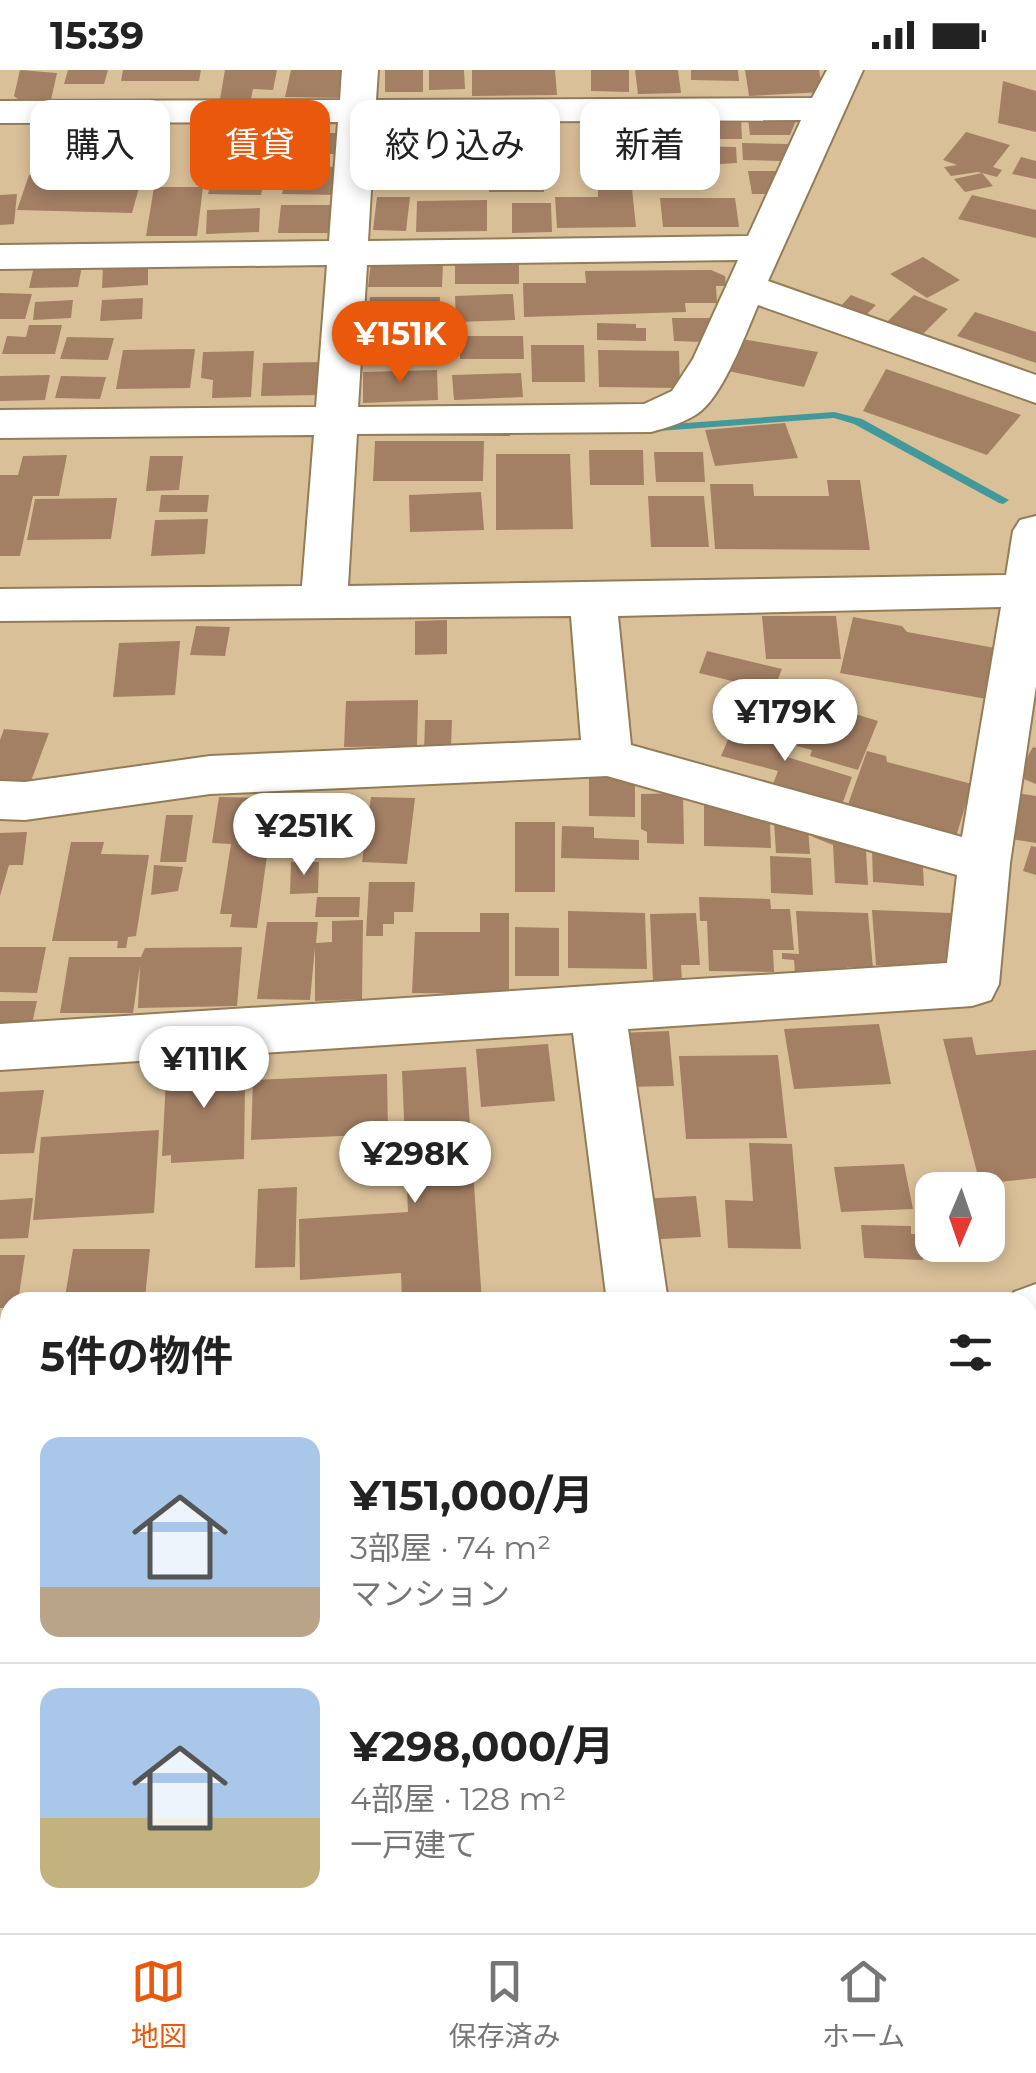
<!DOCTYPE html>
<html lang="ja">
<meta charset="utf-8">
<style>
:root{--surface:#fff;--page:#f6f6f6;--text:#222;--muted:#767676;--line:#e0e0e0;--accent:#ea580c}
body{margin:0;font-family:Montserrat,"Noto Sans JP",sans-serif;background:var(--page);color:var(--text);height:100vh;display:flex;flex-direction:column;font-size:38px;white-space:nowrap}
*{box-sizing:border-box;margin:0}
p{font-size:32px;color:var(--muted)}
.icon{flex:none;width:55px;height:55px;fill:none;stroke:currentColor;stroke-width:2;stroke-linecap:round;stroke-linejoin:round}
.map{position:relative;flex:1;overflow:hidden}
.sheet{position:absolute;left:0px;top:1222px;width:1038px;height:642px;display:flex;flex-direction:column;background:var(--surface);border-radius:30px 30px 0 0;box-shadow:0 5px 15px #0003}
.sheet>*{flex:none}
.guide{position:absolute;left:30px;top:30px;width:978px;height:90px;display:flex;gap:20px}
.needle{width:65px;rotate:182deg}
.tools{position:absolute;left:915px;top:1102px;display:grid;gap:20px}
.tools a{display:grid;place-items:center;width:90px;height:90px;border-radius:20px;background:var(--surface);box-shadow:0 5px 15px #0003;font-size:50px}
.price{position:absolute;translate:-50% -85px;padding:0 22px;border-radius:35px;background:#fff;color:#222;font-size:32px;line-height:65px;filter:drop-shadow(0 2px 5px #0008)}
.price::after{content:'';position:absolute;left:50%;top:60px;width:30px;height:22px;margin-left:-15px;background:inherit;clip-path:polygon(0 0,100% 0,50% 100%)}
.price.on{background:var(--accent);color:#fff}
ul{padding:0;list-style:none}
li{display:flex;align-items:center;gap:30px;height:250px;padding:0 40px}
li+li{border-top:2px solid var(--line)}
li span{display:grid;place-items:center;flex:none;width:280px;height:200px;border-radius:20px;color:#555}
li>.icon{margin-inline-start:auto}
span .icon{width:120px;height:120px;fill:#fffc;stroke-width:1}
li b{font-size:42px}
h2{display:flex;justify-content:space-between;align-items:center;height:120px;padding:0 40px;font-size:42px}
.tag{padding:0 35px;border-radius:20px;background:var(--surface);box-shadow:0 5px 15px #0003;font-size:35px;line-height:90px}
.tag.on{background:var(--accent);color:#fff}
.status{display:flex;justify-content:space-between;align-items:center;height:70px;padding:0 50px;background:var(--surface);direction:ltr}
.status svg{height:28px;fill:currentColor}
.tab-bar{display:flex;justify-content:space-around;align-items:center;height:140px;border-top:2px solid var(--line);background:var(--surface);font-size:28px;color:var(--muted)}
.tab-bar a{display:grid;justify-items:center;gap:5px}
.tab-bar .on{color:var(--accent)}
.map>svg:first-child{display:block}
</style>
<div class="status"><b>15:39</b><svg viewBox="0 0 49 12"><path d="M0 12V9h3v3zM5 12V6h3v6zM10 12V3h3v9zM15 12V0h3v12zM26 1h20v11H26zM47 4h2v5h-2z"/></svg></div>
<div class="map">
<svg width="1036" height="1863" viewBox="0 0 1036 1863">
<rect width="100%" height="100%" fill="#dac099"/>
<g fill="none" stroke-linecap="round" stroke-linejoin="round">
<g fill="#42999c" fill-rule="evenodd">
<path d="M834,342L862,349L1009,430L1003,434L999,433L854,354L834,348L645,362L640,359L645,356Z"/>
<path d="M369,360H509L514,363L509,366L365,365V361Z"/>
</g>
</g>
<g fill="#a37f64">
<path d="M20,0L57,3L51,30H19L14,26Z"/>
<path d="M68,0H108L104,14H64Z"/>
<path d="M123,0H201L199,11H121Z"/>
<path d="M225,0H277L273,20L253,19L251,29H220Z"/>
<path d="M291,0H344L340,28L285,27Z"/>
<rect x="385" y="0" width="38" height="22"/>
<path d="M429,0H464L465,19L429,20Z"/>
<path d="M472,0H555L557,25L472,26Z"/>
<path d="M591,0H629V22L591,21Z"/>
<path d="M635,0H678L681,23L638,24Z"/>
<path d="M691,0H738L739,11L691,10Z"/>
<path d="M745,0H819L823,22L749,26Z"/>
<path d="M1003,11L1036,21V62L998,53Z"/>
<path d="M699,46H741L742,69H700Z"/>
<path d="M458,47H554L555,81L457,80Z"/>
<path d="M748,48H797L790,65H750Z"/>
<path d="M291,49L302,50L308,63H339L336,84H285Z"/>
<path d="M382,50H421L420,61L446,62L444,103H377Z"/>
<path d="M687,62L688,98L634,97L633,83H646L644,63Z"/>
<path d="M966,62L1010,75L993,97L1002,100L997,107L978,102L951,106L944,97L957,95L943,90Z"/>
<path d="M266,63L265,84L213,86L215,64Z"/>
<path d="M582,68L629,69L630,100L582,99Z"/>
<path d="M742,73L790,74L782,91L743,90Z"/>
<path d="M103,74H152L146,100H97Z"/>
<path d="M689,76L736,77L737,93L690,96Z"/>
<path d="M1021,87L1036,91V109L1012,104Z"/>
<path d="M287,96L341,97L337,125L282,124Z"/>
<path d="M214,101L266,102L261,125L208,124Z"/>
<path d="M748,101H782L772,124H752Z"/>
<path d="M982,103L993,116L965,122L954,109Z"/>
<rect x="489" y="104" width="55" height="18"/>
<path d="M29,105L142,107L132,143L17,140Z"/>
<path d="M154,117H203L197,166H146Z"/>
<path d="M632,119L636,157L557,158L555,127H598V120Z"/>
<path d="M17,124L14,154L0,155V125Z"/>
<path d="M972,125L1036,140V168L958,149Z"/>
<path d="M377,127H410L406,161L373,160Z"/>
<path d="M660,128H735L739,157H663Z"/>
<path d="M487,130V161L416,162L417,131Z"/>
<path d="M512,133H551L552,162L512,163Z"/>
<path d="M281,135H334L332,163H278Z"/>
<path d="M260,138L259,162L206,164L207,140Z"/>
<path d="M923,187L960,210L927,228L890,204Z"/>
<path d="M371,192L443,193L442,217H368Z"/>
<path d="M148,193V215L102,218L103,196Z"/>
<rect x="455" y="195" width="64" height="19"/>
<path d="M34,196H82L78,217L29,218Z"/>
<path d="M711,200L725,206L726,216H716L717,233H685L686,242L524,247L523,213H586L585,201Z"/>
<path d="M0,223L32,224L25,249H0Z"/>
<path d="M513,224L515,250L456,252L455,226Z"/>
<path d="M851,225L876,235L864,247L840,237Z"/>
<path d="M914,225L948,239L921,266L887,252Z"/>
<path d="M370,227H440L439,251H368Z"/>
<path d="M143,228L142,249L100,251L102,230Z"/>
<path d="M73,230L71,248L33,250L35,232Z"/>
<path d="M975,242L1036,262V293L957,266Z"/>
<path d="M672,248H714L702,272L674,271Z"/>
<path d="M597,253L636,254V258H646V271L597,270Z"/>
<path d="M29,255H62L55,284H2L7,266L26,267Z"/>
<path d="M367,265H439L438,291H365Z"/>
<path d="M460,266H523L524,289H460Z"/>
<path d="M67,267L114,268L108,290L60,289Z"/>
<path d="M742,269L818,282L804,317L728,301Z"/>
<path d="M531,275H584L585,312H532Z"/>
<path d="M195,279L190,318L116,319L123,280Z"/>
<path d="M598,280L679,281L680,318L599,317Z"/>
<path d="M254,281L251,327L212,328L213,310L201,308L203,282Z"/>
<path d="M322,292L320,325L261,326L263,293Z"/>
<path d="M886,299L1021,345L987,385L863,341Z"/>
<path d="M437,300L438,330L363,333V302Z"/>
<path d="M521,303L523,327L454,330L452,305Z"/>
<path d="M50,305L45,330L0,331V306Z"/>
<path d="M61,306L106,307L100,329L55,328Z"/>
<path d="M785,353L798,388L715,396L705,360Z"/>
<path d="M375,371H484L483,411H373Z"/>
<path d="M589,380H643L644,415H590Z"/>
<path d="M654,382H703L705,412H656Z"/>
<path d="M496,384H570L573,459L496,460Z"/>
<path d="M67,385L59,426H33L20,486H0V405H18L23,386Z"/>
<path d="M150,386H183L179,420L146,421Z"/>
<path d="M827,410H860L870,480L715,479L710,414H753L754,426H829Z"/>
<path d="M481,422L484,460L410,462L409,425Z"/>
<path d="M161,425H209L207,442H159Z"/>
<path d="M648,426H704L709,477H651Z"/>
<path d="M117,428L111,469L27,470L35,429Z"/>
<path d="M208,449L205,484L151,486L155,450Z"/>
<path d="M762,546H836L841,589H766Z"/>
<path d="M853,547L902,556L907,562L995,578L987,629L840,603Z"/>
<path d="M447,550V584L415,585V551Z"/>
<path d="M196,556L230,557L225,586L190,585Z"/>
<path d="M180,571L175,625L113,627L119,573Z"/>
<path d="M707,581L782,599L773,621L699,603Z"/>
<path d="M789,627L810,634L802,651L779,644Z"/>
<path d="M418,630L417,676L344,677L346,631Z"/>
<path d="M839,639L878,651L858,700L810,686L812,680L797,676L813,640L836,647Z"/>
<path d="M739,644L795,658L784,686L852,707L839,743L769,724L778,701L721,686Z"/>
<path d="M425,650H452L451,677L424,683Z"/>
<path d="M4,659L49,663L31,711L0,715V670Z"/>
<path d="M1033,677L1036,678V714L1016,706Z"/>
<path d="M867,681L886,686L887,692L972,714L955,770L846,740Z"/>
<path d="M589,706L635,707V747L589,746Z"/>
<path d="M683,723L684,774L647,773V762L641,759V724Z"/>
<path d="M1016,723L1036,726V773L1012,769Z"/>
<path d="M289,724L326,725L322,759L285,758Z"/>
<path d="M219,727L275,728L257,858L230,857L232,844H220L231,774L212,773Z"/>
<path d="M371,727L415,728L407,794L362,792Z"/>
<path d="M704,728L769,734L771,778L704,776Z"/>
<path d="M773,736L807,746L810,784L776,783Z"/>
<path d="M166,745H193L186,792H160Z"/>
<path d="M811,748L865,763L868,815L835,813L833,775L813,767Z"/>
<rect x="515" y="752" width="40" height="70"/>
<path d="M562,756L594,757V768L639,770V790L561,788Z"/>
<path d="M27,762L23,795H9L0,826V763Z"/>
<path d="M284,763H320L319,787H281Z"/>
<path d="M71,772H104L101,784L149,785L136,866L128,867L126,878H117L118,871H52Z"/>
<path d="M1031,776L1036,777V805L1023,801Z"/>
<path d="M872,779L922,782L924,816L873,812Z"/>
<path d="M770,786L811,788L813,825L771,823Z"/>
<path d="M291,792H319L318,823L290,824Z"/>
<path d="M154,795L183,797L178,821L151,825Z"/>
<path d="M369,812H415L413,842H394V854H383V866H366Z"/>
<path d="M317,827H360L359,847H315Z"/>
<path d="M699,827L770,829L771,839H790L794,880H773L774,902L709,901L707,851H700Z"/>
<path d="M872,840L952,843L958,897L876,895Z"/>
<path d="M568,841L645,843L647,899L568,898Z"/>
<path d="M796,841L868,843L873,898L847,897L848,906L795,904L794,890L782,889V883L799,884Z"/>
<path d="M480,843H509V924L412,923L415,862H480Z"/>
<path d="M696,843L700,895H681L682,911H653L650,844Z"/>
<path d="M363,850L362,929L315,931V877L310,930L257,929L267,852H318L316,873L332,872V851Z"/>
<path d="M515,857L559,858V906H515Z"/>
<path d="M0,877H46L37,923L0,922Z"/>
<path d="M242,877L237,936L138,938L140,895L133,943H60L69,887H141L145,878Z"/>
<path d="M0,931H37L30,963L0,962Z"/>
<path d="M879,954L891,1014L794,1019L784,959Z"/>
<path d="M669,961L674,1016L623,1017L619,963Z"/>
<path d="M972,967L976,985L1036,980V1108L980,1114L943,969Z"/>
<path d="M548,974L555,1031L481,1037L476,979Z"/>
<path d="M778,985L787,1068L686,1069L679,986Z"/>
<path d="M236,986V1015H245L244,1089L171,1093V1085L162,1086L167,990Z"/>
<path d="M466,997L482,1232H402L401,1203L300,1210L299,1149L408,1142L402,1001Z"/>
<path d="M387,1004L388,1064L251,1070L253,1010Z"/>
<path d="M44,1020L34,1083L0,1084V1022Z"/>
<path d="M159,1060L154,1143L33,1150L41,1067Z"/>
<path d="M749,1073L792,1074L801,1179L728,1178L725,1130L753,1131Z"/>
<path d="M904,1094L913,1139L841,1142L834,1097Z"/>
<path d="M297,1117L295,1197L255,1198L258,1119Z"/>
<path d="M696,1126L701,1167L641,1170L637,1129Z"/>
<path d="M33,1128L28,1168L0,1169V1130Z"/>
<path d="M861,1155L911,1156V1164H920L923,1190L864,1188Z"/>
<path d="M73,1179H150L145,1228L65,1227Z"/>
<path d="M0,1185H25L18,1232H10V1238H0Z"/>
<rect x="522" y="1223" width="44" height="9"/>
<rect x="0" y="1758" width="10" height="93"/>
<path d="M1028,1769H1036V1863H997L996,1855H1028Z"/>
<path d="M265,1855H348L347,1861L265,1860Z"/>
<path d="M363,1855H459L458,1863H363Z"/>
<path d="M747,1855H851V1863H755Z"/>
<path d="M861,1855H956L957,1863H861Z"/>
</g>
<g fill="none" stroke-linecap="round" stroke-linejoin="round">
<g stroke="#937c57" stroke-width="4">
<g id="minor">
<path d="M342,0H378L376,30L812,28L827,0H863L768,211L1036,305V333L758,235C746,263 725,320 702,340C690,351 666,358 651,362L357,364L348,516L1006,505L1013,461L1020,450L1036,446V616L1010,793L999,914L991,930L972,936L628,959L668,1232H607L573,963L0,1000V954L947,893L957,805L607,706L210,724L25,750L0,749V711L25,712L210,686L581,670L571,546L0,551V519L302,516L314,365L0,368V340L316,337L327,195L0,199V175L329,171L338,52L0,53V31L340,30ZM801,50L748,166L368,171L375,52ZM738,190L693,289L672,321L644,334L358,337L367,195ZM1001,537L962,767L631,675L618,546Z"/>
<path d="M1036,1214V1281L1028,1284V1232H1008L1014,1222Z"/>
<path d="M10,1358V1420L0,1421V1359Z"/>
<path d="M1028,1672H1036V1744L1028,1743Z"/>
<path d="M679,1855H753L754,1863H680Z"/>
</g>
</g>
<use href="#minor" fill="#fff" fill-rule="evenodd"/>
</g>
</svg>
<div class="tools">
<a><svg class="needle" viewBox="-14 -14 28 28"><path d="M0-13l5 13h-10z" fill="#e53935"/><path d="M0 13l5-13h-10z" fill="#767676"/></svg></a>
</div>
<b class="price on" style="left:400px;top:316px">¥151K</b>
<b class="price" style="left:785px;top:694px">¥179K</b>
<b class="price" style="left:304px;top:808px">¥251K</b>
<b class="price" style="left:204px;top:1041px">¥111K</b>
<b class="price" style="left:415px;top:1136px">¥298K</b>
<div class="guide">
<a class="tag">購入</a>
<a class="tag on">賃貸</a>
<a class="tag">絞り込み</a>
<a class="tag">新着</a>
</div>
<section class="sheet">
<h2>5件の物件<svg class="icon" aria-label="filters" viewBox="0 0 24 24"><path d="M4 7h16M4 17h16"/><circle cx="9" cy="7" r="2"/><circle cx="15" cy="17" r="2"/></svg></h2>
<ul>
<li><span style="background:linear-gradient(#a9c7e8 75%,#b9a48a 0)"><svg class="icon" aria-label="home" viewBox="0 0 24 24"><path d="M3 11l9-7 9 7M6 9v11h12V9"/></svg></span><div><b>¥151,000/月</b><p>3部屋 · 74 m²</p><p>マンション</p></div></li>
<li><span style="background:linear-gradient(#a9c7e8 65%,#c2b280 0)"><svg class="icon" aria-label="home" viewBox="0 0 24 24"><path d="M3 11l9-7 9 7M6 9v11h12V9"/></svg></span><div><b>¥298,000/月</b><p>4部屋 · 128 m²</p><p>一戸建て</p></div></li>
</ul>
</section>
</div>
<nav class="tab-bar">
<a class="on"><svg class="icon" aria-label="map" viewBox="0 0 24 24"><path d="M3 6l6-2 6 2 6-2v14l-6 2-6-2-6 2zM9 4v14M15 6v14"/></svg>地図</a>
<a><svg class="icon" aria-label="saved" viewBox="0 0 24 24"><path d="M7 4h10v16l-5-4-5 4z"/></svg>保存済み</a>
<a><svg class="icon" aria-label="home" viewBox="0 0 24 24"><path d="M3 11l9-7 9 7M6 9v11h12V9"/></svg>ホーム</a>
</nav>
